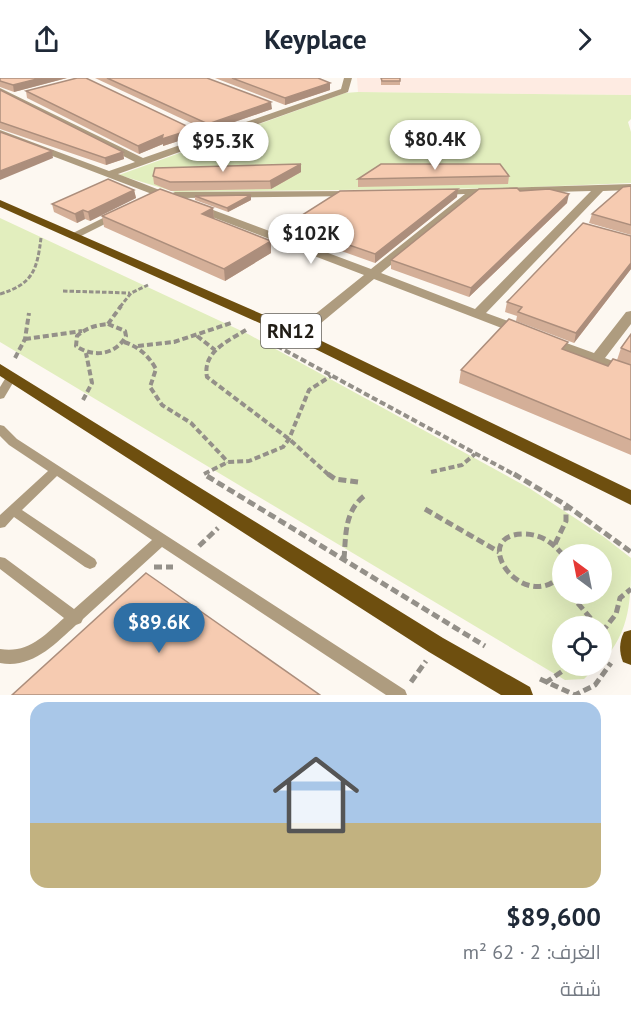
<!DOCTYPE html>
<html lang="ar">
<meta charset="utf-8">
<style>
:root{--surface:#fff;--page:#f6f6f7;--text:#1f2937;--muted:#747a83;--line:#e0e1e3;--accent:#2e6fa5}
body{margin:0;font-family:"PT Sans",Cairo,sans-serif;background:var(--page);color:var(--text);direction:rtl;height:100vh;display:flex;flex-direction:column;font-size:22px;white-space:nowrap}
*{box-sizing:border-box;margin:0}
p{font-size:20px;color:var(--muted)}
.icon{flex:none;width:33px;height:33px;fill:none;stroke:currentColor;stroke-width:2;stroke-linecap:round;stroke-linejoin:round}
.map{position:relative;height:617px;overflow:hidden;direction:ltr}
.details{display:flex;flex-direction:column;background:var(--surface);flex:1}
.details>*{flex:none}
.needle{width:39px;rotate:328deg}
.tools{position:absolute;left:552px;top:466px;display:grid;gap:12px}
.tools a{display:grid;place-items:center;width:60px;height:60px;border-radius:50%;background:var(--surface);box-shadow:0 6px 24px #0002;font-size:30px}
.price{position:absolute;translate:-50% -51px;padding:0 14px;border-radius:21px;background:#fff;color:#222;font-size:20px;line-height:39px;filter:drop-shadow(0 2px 3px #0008)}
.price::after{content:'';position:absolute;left:50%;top:36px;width:18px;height:14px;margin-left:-9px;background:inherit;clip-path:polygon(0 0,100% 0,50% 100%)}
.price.active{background:var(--accent);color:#fff}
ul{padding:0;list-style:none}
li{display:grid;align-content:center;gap:12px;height:318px;padding:0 30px}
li+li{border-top:2px solid var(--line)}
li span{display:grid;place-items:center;height:186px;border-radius:18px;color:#555}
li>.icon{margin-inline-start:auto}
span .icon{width:108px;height:108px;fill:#fffc;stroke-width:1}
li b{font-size:26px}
header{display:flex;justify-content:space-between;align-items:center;height:78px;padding:0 30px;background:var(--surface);font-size:27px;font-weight:700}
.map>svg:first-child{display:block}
</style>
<header><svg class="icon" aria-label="forward" viewBox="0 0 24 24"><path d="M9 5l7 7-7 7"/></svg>Keyplace<svg class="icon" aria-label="share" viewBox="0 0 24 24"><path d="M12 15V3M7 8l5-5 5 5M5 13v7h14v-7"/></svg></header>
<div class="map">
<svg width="631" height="617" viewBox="0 0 631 617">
<rect width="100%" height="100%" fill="#fdf8f1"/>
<path fill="#feebe2" d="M357,0H631V17L358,14Z"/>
<g fill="#e2eebe" fill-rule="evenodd">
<path d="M358,14L631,17V41L628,44L631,54V105L510,110L175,114L119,97L345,15Z"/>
<path d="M0,140L248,256L529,410L604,459L631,480C631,520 631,553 602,584V549H562V588H597L584,601L565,602L0,264ZM562,477H602V516H562Z"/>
</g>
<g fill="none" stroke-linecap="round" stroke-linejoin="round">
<g stroke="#949089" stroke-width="3" stroke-dasharray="4.5 2" stroke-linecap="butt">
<path d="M63,213L130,215"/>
<path d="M0,216C33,206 37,192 41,160"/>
<path d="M120,229L131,215L148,207"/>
</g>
<g stroke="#949089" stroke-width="4" stroke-dasharray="6 3" stroke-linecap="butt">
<path d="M108,246L125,253L126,258C116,277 93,280 76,268L77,258C86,250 96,247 108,246Z"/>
<path d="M108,246L121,228"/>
<path d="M246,252C228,263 202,274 207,299L289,361L330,398"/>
<path d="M197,258L215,272"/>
<path d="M25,261L82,253"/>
<path d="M124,264C139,269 148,277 156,291L150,309L162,327L191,345L228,384"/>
<path d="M138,268L174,264L231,245"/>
<path d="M277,268L517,398"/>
<path d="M15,280L25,261L29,235"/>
<path d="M83,322L92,305L86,275"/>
<path d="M431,394L462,387L475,376"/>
<path d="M204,396L228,384L249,383L283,369L289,361L309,312L331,298"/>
</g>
<g stroke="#949089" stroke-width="5" stroke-dasharray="8 4" stroke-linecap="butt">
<path d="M328,396L335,401L358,404"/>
<path d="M514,396L566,427L631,474"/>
<path d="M207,398L485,568"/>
<path d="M425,431L499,474"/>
<path d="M555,466L566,443V428"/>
<path d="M199,468L218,450"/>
<path d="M344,481C346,458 344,434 364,418"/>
<path d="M154,489H173"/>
<path d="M562,497C523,538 467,457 523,456C541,456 552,464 563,477"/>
<path d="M570,516L598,549"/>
<path d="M602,554L616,536L620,520L631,511"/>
<path d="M540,601L575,617L595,607L611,585"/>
<path d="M411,604L426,583"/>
<path d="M545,605L570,588"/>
</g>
<g fill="#ae9c7f" fill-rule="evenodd">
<path d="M12,295L17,298L4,320L0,321V309L8,296Z"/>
<path d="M0,347L4,348L17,361L405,612L407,617H386L162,469L83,541L81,545L76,547C54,567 32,591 0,585V571C28,576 45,557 64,540L0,491V479L5,480L74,531L152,462L57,398L22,432L95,481L97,485L95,489L90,491L85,489L14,439L5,449L0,450V437L48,393L9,367L0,358Z"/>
</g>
<g fill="#ae9c7f" fill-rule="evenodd">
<path d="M344,0H352L348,14L118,96L170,116L175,114L359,113V117L355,118L181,120L371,191L465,116L439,117L434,114L435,112L631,106V112L603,113L486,235L527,250L529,253L527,256H517L374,201L303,260H293L291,257L293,254L364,197L0,58V52L109,93L135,84L0,15V10L143,80L341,11ZM591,113L475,231L381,195L478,116Z"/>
<path d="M119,132L124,135L123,137L77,160L73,161L67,158Z"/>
<path d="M631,233V246L605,280L631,290V300L542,265L540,262L547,258L594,275L626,234Z"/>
</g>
<g fill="#6e4f0f" fill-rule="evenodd">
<path d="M0,122L303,254L631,412V427L293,260L0,129Z"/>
<path d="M0,286L443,560L530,609L533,617H501L429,574L0,298Z"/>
<path d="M631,552V587L623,584C619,574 619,564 624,554Z"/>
</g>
</g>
<g fill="#d4af98">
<path d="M0,0H67L14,14L0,9Z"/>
<path d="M95,0H207L272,31L208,53Z"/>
<path d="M215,0H318L330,5V12L285,27Z"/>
<rect x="381" y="0" width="19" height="7"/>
<path d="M0,12L123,74L124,81L106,87L0,51Z"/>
<path d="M26,13L193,51L194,58L163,68V66L139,76L27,20Z"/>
<path d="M301,86V94L271,111L171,113L154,106L153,98Z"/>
<path d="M509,98L508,106L358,109V101Z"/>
<path d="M631,108V157L589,145L592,136Z"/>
<path d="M134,112L136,120L90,143L85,141L77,145L54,134L52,126Z"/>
<path d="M520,113L567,125L469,219L391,191V182Z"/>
<path d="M195,118L251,122L228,134L195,122Z"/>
<path d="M457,119L375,185L288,154V146Z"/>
<path d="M213,130L214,141L271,175L225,203L104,149L102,138Z"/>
<path d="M631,158V191L574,265L516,243L517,238L505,234L507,224Z"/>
<path d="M631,256V377L459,305L461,292L566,273L608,288L617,282L621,270Z"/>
</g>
<g fill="#ac8e7c">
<path d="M41,0H67L14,14L13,7Z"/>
<path d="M330,5V12L285,27V20Z"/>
<path d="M271,24L272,31L208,53V46Z"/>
<path d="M193,51L194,58L163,68V66L139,76L138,68L163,57Z"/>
<path d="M52,73L53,80L0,102V93Z"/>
<path d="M123,74L124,81L106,87L105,80Z"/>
<path d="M301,86V94L271,111L270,103Z"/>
<path d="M458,111L457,119L375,185V176Z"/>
<path d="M134,112L136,120L90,143L88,134Z"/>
<path d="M569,116L567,125L469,219L471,210Z"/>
<path d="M251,117V122L228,134L227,130Z"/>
<path d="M213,130L214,141L202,136Z"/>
<path d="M83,132L85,141L77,145L75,136Z"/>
<path d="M271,163V175L225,203L224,191Z"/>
<path d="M631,185V191L574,265L576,255Z"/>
</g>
<g fill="#f6cbb1" stroke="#ac8e7c" stroke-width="1.5">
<path d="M0,0H41L13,7L0,3Z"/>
<path d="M77,0H86L193,51L162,61L163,57L138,68L26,13Z"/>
<path d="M107,0H207L271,24L208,46Z"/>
<path d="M232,0H318L330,5L285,20Z"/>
<path d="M381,0H400V3H382Z"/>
<path d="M0,12L123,74L105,80L0,44Z"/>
<path d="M0,54L52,73L0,93Z"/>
<path d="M301,86L270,103L170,104L153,98L155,90Z"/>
<path d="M381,86H500L509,98L358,101Z"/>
<path d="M108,101L134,112L88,134L83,132L75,136L52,126Z"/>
<path d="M631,108V147L592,136L623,109Z"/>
<path d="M517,110L520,113L549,111L569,116L471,210L391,182L479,111Z"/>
<path d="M160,111L213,130L202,136L271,163L224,191L102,138Z"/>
<path d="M458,111L375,176L288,146L340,113Z"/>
<path d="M251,117L227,130L195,118Z"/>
<path d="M583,145L631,158V185L576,255L518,234L522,229L507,224Z"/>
<path d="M509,241L568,264L562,271L608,288L613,281L631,287V362L461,292Z"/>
<path d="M631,256V274L621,270Z"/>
<path d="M146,495L320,617H12Z"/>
</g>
<g text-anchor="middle" stroke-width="4.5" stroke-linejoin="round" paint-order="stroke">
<rect fill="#fff" stroke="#63605b" stroke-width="1.5" x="261" y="236" width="60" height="34" rx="4.5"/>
<g font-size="20" font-weight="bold" fill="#201c15">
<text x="291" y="260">RN12</text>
</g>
</g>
</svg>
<div class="tools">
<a><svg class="needle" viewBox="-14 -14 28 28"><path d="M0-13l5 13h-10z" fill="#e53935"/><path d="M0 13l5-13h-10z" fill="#747a83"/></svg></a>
<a><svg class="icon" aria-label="locate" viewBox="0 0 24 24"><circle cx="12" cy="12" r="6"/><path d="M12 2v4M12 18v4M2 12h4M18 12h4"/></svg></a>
</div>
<b class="price" style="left:435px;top:93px">$80.4K</b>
<b class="price" style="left:223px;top:95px">$95.3K</b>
<b class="price" style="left:311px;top:187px">$102K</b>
<b class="price active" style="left:159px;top:576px">$89.6K</b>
</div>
<section class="details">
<ul>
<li><span style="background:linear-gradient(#a9c7e8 65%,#c2b280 0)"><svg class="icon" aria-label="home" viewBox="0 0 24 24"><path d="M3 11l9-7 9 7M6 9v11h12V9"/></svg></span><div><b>$89,600</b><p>الغرف: 2 · 62 m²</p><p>شقة</p></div></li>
</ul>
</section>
